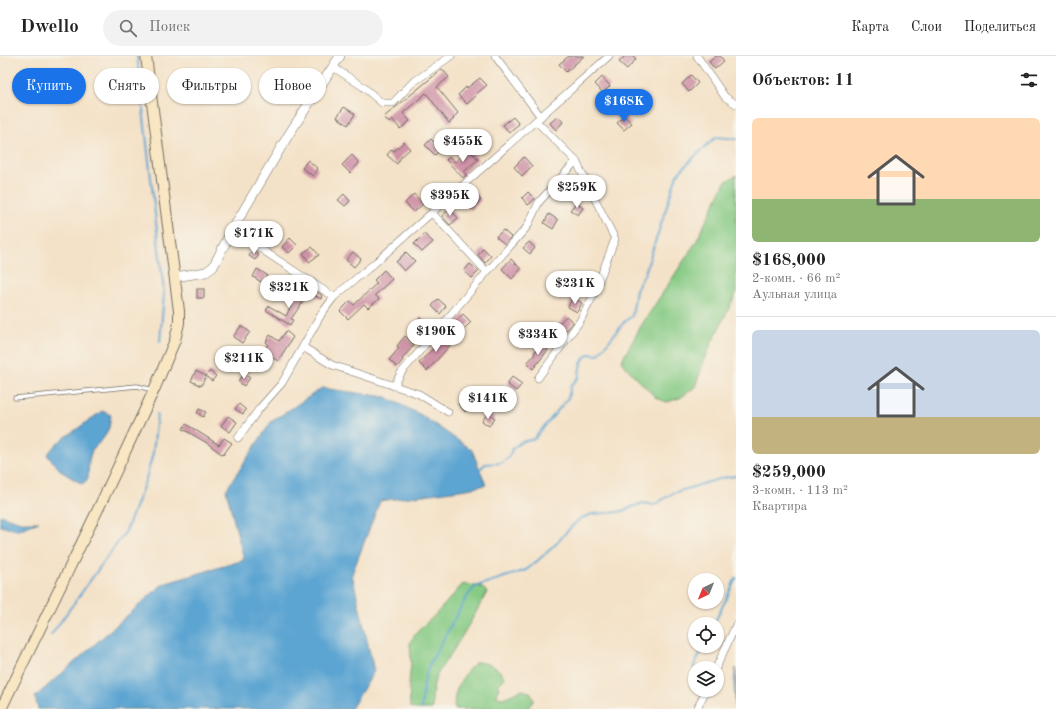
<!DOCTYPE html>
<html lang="ru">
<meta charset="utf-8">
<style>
:root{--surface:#fff;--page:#f2f2f2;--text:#222;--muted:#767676;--line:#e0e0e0;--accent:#1a73e8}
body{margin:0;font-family:"Old Standard TT",serif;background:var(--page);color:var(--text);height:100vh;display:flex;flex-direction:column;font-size:15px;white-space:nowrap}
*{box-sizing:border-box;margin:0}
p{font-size:13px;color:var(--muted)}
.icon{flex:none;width:22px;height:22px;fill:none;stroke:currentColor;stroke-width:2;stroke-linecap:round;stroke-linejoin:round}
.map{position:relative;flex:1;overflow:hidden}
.drawer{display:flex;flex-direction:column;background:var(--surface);width:320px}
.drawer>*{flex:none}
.hud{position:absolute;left:12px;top:12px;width:380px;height:36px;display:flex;gap:8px}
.needle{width:26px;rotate:223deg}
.fabs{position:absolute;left:688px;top:517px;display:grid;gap:8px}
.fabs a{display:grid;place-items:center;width:36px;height:36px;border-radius:50%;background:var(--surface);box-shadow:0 1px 3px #0004;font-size:20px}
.price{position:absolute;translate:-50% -34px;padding:0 9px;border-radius:14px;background:#fff;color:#222;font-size:13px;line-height:26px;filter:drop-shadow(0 1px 2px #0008)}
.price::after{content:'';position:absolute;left:50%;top:24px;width:12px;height:9px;margin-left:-6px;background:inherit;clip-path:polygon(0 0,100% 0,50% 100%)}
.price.selected{background:var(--accent);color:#fff}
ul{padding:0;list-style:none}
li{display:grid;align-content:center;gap:8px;height:212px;padding:0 16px}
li+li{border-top:1px solid var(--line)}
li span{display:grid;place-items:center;height:124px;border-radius:6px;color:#555}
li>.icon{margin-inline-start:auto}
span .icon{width:72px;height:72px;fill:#fffc;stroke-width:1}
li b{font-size:17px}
h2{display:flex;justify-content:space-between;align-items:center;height:48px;padding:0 16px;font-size:17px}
.tag{padding:0 14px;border-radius:18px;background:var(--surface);box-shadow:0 1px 3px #0004;font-size:14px;line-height:36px}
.tag.selected{background:var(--accent);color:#fff}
header{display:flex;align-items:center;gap:24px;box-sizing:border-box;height:56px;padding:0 20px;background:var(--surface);border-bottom:1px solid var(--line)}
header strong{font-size:19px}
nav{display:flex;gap:22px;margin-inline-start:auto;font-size:14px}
.search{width:280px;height:36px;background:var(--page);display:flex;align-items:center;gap:10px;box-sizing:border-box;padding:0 14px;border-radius:22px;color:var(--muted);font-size:15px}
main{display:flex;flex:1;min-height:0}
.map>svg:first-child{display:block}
</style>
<header>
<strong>Dwello</strong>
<div class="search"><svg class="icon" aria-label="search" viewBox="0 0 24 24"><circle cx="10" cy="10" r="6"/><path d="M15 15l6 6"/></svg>Поиск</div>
<nav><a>Карта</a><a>Слои</a><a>Поделиться</a></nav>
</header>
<main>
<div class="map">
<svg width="736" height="653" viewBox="0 0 736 653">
<rect width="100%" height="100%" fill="#f7f3e8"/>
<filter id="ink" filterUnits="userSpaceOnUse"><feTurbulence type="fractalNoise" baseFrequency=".025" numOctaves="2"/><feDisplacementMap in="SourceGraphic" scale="8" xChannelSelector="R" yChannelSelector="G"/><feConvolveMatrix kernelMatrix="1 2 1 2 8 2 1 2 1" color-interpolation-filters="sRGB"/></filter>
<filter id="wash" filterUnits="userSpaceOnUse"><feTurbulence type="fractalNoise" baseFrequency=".012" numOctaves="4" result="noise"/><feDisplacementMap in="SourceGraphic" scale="16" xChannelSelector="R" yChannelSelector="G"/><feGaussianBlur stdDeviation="0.9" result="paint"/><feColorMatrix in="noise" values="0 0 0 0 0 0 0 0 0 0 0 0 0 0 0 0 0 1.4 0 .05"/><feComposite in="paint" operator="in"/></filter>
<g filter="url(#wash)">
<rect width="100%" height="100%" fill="#f4e2c8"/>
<g fill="#86ca84" stroke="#587a58">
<path d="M736,119V238L709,292L695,331L680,342L667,346L656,342L621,306L641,270L696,186L725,126Z"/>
<path d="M463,528L482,531L487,536C477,555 466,574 454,593C447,604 437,615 434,628C432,636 432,645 432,653H414L410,651L409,627L411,608L410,586L418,575L435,559Z"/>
<path d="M476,606C489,607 499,611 505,622L499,628L497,641L503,642L522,634L530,636L534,644L528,653H455C451,636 464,617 476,606Z"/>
</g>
<g fill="#5ba4d2" stroke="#43687e">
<path d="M322,332L386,341L421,359L472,394L486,429L467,433L380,445L352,518L374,615L351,653H38L35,641L163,528L244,504L226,434L271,366Z"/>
<path d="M102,355L111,359L109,372L103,383L92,394L89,404L88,423L82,428L62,416L47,399L56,388Z"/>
<path d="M0,459L21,466H39L18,474L0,470Z"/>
<path d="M736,612V653H735L734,625Z"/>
</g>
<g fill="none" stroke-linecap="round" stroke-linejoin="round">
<g stroke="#5ba4d2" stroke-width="2">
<path d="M137,0L164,237L160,286"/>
<path d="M478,415L485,408L501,407L508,402L513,392L521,386L534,383L568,342L571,330L579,321C579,314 581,300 591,298C593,298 595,299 598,299L624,266L632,260L636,234L645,217L677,119L693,102L716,81L736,83"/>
<path d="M714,568L736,522"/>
<path d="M51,579L126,475L146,423L153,397L157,358"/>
<path d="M693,612L704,590"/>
<path d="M421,653L424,627L428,611L466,542L473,533L477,530L514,518L526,514L535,507L553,491L573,469L581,462L593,458L619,456L643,447L654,449L673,437L722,422L736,420"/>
</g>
</g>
<g id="blocks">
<g fill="#cf93a7">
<path d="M569,0H584L566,16L559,8Z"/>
<path d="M625,0H633L636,3L627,13L619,6Z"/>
<path d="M716,0H720L724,5L715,13L709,6Z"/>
<path d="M442,13L449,21L437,31L458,57L453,62L454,63L449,67L426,37L403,57L410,65L400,73L393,64L389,67L384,61Z"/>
<path d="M691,19L698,27L689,36L682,28Z"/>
<path d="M602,21L610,30L603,37L595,28Z"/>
<path d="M480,22L487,29L475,39L476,40L467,48L458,39L466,31L467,32Z"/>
<path d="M344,51L355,58L348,69L337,61Z"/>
<path d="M558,60L563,66L556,74L550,67Z"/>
<path d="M624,60L632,67L624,74L617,67Z"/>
<path d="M513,61L519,68L509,76L503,69Z"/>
<path d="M431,83L441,93L435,99L425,89Z"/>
<path d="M404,86L410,93L401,101L397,108L387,99L392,93L394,95Z"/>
<path d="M469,94L478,103L464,116L467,118L463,122L446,104L450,101L455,106Z"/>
<path d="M352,99L359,107L350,117L342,109Z"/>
<path d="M524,101L532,110L522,120L514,111Z"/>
<path d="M308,104L318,113L313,120L302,112Z"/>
<path d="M473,135L481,144L471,154L463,145Z"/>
<path d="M528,136L535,143L528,149L522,142Z"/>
<path d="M344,138L350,145L345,150L338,144Z"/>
<path d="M414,138L423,148L414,156L405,147Z"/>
<path d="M576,147L583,152L578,159L570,154Z"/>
<path d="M450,153L458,162L450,169L442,160Z"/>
<path d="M549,158L558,164L553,173L544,167Z"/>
<path d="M267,171L274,174L269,182L263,178Z"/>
<path d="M503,174L511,181L505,188L496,181Z"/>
<path d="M424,178L433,186L422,196L414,188Z"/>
<path d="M290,182L297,189L289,197L282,191Z"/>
<path d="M529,186L535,192L530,198L523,192Z"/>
<path d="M312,191L319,199L309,206L303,197Z"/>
<path d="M483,192L491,200L485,207L478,199Z"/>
<path d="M252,195L259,199L255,204L249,200Z"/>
<path d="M353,196L361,203L354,211L346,204Z"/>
<path d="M406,196L415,205L404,215L396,206Z"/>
<path d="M511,203L521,213L512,223L502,213Z"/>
<path d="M470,208L479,215L472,222L464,215Z"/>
<path d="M257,213L267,219L263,227L253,221Z"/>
<path d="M384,214L392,223L375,239L379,243L368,252L364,248L348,263L340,255L350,245L354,249L377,227L374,224Z"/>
<rect x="197" y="233" width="7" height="9"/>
<path d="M314,234L322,239L321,243L312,238Z"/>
<path d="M299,235L307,240L291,263L293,264L290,269L266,254L269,250L286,260Z"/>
<path d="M573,241L582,247L577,256L568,251Z"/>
<path d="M438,243L446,250L440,258L432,250Z"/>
<path d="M463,258L471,266L461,276L453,269Z"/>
<path d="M566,260L573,266L567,274L565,273L555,285L548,280Z"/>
<path d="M421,261L429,269L423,276L415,269Z"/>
<path d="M241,270L250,276L242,287L233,281Z"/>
<path d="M286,275L293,281L278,305L263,296L268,288L266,286L270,279L279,285Z"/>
<path d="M447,278L454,285L427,315L419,307Z"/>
<path d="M405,280L414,289L402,303L403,304L397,311L389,304L399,292L397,290Z"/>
<path d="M541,288L548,294L533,313L527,307L535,298L534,297Z"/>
<path d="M243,306L251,311L248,316L240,310Z"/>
<path d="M196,315L206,320L201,330L191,325Z"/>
<path d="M210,315L216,320L212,325L206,320Z"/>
<path d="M244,318L250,322L244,330L238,325Z"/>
<path d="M512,321L522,328L516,335L507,328Z"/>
<path d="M469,338L476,346L465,356L458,348Z"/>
<path d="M239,348L246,354L243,358L235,353Z"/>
<path d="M199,353L206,356L203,361L197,357Z"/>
<path d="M488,357L495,362L489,370L482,365Z"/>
<path d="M228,360L237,366L230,376L221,370Z"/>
<path d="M186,368L219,389L224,382L232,387L223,399L207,387L183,373Z"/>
</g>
</g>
</g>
<g filter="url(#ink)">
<use href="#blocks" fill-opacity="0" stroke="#716b62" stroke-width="1"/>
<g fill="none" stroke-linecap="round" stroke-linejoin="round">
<g stroke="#716b62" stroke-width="5">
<path id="service" d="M15,342L137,330L153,334"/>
</g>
<g stroke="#716b62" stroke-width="8">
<g id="minor">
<path d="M495,0L541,61"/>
<path d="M697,0L725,41L736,48"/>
<path d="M333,11L362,30L382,47H393L412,27L451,0"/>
<path d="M432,157L487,216"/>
<path d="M232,174L334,241L322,257L282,327L259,353L238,382"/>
<path d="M334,241L376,206L609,0"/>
<path d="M303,291L332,309L419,338L448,356"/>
<path d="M538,322L580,265L594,238L615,183L576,105"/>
<path d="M394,330L401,317L487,216L527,171L539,146L576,105L536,65"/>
<path d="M716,612L736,569"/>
<path d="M697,653L706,634"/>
</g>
</g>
<g stroke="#716b62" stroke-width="10">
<path id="tertiary" d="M175,221L206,216L213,211L232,174L289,78L340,0"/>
</g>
<g stroke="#716b62" stroke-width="12">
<path id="secondary" d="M1,653L102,445L154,334L175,284L179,267V255L146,0"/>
</g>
<use href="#service" stroke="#fff" stroke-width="3.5"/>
<use href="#minor" stroke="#fff" stroke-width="7"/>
<use href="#tertiary" stroke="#fff" stroke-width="9"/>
<use href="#secondary" stroke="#f9e7c3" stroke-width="10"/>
</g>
</g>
</svg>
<div class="fabs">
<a><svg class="needle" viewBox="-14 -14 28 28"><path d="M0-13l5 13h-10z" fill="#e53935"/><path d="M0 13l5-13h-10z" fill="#767676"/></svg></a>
<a><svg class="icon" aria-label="locate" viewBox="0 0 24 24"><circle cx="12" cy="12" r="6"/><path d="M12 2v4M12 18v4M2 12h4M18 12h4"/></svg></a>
<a><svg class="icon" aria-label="layers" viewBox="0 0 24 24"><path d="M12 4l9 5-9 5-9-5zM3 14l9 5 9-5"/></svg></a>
</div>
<b class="price selected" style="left:624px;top:67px">$168K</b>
<b class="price" style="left:463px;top:107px">$455K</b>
<b class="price" style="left:577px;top:153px">$259K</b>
<b class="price" style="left:450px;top:161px">$395K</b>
<b class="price" style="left:254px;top:199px">$171K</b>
<b class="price" style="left:575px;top:249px">$231K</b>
<b class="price" style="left:289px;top:253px">$321K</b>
<b class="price" style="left:436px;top:297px">$190K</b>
<b class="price" style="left:538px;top:300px">$334K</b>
<b class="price" style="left:244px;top:324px">$211K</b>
<b class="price" style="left:488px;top:364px">$141K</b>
<div class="hud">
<a class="tag selected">Купить</a>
<a class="tag">Снять</a>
<a class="tag">Фильтры</a>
<a class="tag">Новое</a>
</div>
</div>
<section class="drawer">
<h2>Объектов: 11<svg class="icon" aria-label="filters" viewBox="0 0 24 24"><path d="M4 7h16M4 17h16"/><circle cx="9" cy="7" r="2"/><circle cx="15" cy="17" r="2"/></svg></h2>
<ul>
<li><span style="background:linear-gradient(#ffd9b3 65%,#8fb573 0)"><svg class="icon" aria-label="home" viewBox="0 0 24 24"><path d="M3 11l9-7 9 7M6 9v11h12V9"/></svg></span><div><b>$168,000</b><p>2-комн. · 66 m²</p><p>Аульная улица</p></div></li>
<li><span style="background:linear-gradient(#c9d6e8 70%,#c2b280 0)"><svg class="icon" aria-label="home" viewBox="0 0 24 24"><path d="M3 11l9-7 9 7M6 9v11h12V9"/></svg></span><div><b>$259,000</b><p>3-комн. · 113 m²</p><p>Квартира</p></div></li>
</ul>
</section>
</main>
